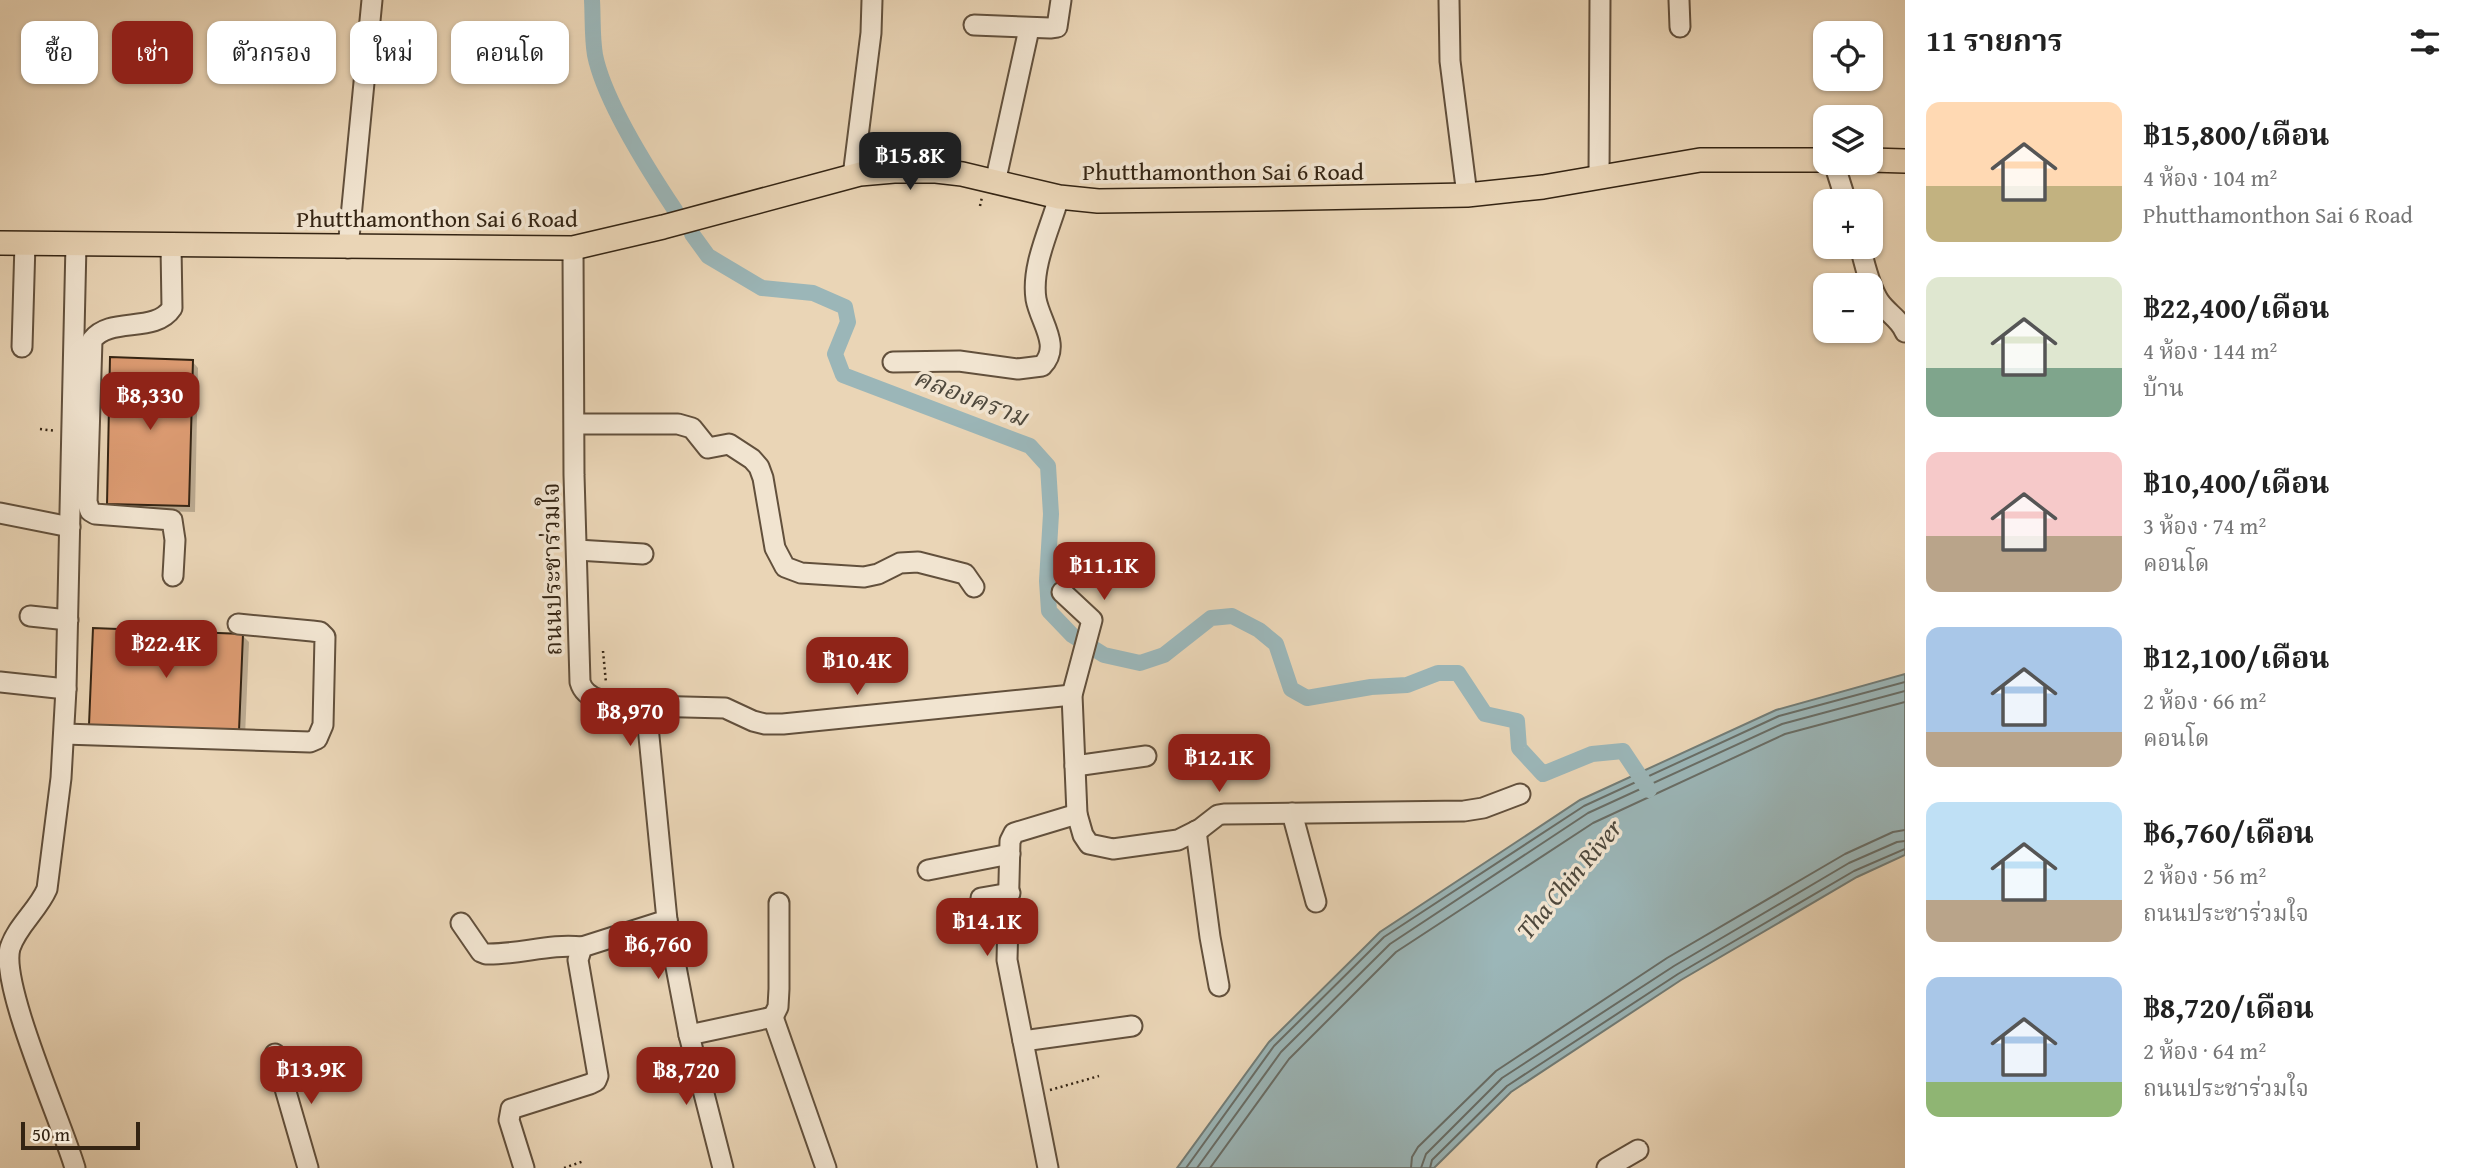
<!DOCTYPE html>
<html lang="th">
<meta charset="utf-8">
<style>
:root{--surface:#fff;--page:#f2f2f2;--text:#222;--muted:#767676;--accent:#8f2418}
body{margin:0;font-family:"Gentium Book Plus","Noto Serif Thai",serif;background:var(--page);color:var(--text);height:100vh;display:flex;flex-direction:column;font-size:26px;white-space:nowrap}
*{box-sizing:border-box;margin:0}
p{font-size:23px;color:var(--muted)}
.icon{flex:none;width:38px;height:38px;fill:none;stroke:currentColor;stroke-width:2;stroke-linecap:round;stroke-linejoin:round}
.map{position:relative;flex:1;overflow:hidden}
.side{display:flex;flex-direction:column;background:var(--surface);width:560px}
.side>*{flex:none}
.banner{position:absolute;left:21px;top:21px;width:665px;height:63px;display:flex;gap:14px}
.fabs{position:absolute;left:1813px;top:21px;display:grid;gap:14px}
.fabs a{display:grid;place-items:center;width:70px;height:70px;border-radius:14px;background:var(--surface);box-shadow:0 2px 5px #0004;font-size:35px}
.scale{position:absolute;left:21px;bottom:18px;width:119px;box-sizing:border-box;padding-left:7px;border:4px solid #342413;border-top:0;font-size:19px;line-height:24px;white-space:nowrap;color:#342413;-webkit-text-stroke:5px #f1e4d0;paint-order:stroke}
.price{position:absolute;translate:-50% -60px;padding:0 16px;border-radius:14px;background:var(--accent);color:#fff;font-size:23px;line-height:46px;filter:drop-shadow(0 2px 4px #0008)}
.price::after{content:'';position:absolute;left:50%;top:42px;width:21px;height:16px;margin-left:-10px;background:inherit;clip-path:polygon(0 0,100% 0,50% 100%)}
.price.on{background:#222;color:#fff}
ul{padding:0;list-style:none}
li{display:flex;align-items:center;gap:21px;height:175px;padding:0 21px}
li span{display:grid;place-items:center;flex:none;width:196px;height:140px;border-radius:14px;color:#555}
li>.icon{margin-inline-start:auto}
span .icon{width:84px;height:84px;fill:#fffc;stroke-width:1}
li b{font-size:30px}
h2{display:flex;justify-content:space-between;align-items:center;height:84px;padding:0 21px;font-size:30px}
.pill{padding:0 24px;border-radius:14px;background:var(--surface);box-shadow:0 2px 5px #0004;font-size:24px;line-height:63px}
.pill.on{background:var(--accent);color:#fff}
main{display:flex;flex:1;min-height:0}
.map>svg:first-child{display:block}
</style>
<main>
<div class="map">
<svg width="1905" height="1168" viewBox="0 0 1905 1168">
<rect width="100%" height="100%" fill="#ead5b6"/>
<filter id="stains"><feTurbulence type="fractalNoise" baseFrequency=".00286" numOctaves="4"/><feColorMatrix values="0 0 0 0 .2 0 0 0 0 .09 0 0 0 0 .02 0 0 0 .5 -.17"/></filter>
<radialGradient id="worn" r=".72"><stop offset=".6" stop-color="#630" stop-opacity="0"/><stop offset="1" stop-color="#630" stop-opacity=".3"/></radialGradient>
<path fill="#9bb6b8" stroke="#727c76" stroke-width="2" d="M1905,674V855L1857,877L1681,980L1511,1092L1434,1168H1177L1269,1042L1380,932L1580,800L1776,710Z"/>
<g fill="#0003">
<path d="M192,361L198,368L195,512L115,510L108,503Z"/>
<path d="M242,635L249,642L245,737L98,731L91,724Z"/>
</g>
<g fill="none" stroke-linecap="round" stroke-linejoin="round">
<g stroke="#686d66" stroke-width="2">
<path d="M1186,1168L1274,1046L1384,937L1584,806L1779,716L1905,682"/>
<path d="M1197,1168L1281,1052L1390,944L1588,813L1782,724L1905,691"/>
<path d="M1210,1168L1289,1059L1396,952L1593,823L1785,734L1905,702"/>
<path d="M1411,1168L1412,1157L1418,1147L1496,1071L1667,958L1845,854L1893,832L1905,830"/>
<path d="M1421,1168L1426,1154L1502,1078L1674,966L1849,863L1897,842L1905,841"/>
<path d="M1430,1168L1432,1160L1507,1086L1678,974L1854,871L1905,849"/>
</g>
<g stroke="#9bb6b8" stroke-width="16">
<path d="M592,0C593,18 592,37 595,55C604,100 649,171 675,210"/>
<path d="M692,234L708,256L762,288L813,293L845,307L848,322L835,354L843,375L1030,446L1048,466L1051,514L1047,581L1049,611L1072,635L1104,655L1140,663L1164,655L1211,618L1232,616L1259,630L1276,644L1291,689L1307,698L1371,687L1407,685L1438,673H1458L1485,714L1517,721L1519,748L1543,774L1592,754L1623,751L1649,790"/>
</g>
</g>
<g fill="#dc9b72" stroke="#342413" stroke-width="2">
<path d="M110,357L193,360L189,506L107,504Z"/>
<path d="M93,628L243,634L239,731L89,725Z"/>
</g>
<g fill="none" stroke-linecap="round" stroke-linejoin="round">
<g stroke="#62503c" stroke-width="23">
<g id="minor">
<path d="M1449,0L1450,61L1467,195"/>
<path d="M1679,0L1680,27"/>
<path d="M974,25L1050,28L1057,27L1061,0"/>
<path d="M1834,163L1846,201"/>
<path d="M853,176L871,33L872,0"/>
<path d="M1599,176L1600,0"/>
<path d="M995,183L1029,29"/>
<path d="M171,246L172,308C155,334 110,316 92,340L87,502L90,511L95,514L172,520L175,540L173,576"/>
<path d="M1860,247C1865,264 1869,286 1879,301C1887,313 1900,319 1905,332"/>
<path d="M348,248L372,0"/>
<path d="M22,347L25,243"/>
<path d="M893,362L959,361L1018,369L1042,366C1062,346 1040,322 1036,299C1031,266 1050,229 1059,197"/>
<path d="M575,424H678L692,428L708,448L729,444L752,459L759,467L763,478L775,548L785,567L801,573L864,577L878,574L900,563L918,562L965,574L974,587"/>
<path d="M0,513L70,527"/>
<path d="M577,550L643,554"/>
<path d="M1062,592L1092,620L1072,695L1077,814L1083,835L1089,844L1113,849L1178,840L1200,829L1218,815L1224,814L1464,811L1483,808L1520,794"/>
<path d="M30,616L68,620"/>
<path d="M0,682L66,689"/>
<path d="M646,706L725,708L753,721L765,724H783L1072,695"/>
<path d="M64,734L310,742L317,739L323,725L325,637L320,632L312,631L238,624"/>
<path d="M1075,766L1146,756"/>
<path d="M1292,813L1316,902"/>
<path d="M1196,831L1210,937L1219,986"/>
<path d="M928,870L1010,854"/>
<path d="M981,898L1010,893"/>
<path d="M667,920L689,1035L723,1168"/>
<path d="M461,923L481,952L486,954C519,955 550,943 582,947"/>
<path d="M773,1017L778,1007L779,989V903"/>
<path d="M689,1035L773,1017L826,1168"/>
<path d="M1023,1041L1132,1026"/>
<path d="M275,1054L308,1168"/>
<path d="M75,1168C62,1123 0,986 10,948C17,926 38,910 47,889L61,778L66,689L76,244"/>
<path d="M524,1168L509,1120L511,1109L590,1084L596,1081L598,1076L578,960L582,947L667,920L646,706L641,703C620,701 587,706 580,682L574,475L573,248"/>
<path d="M1048,1168L1007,960L1010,841L1014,833L1077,814"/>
<path d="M1607,1168L1638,1150"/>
</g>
</g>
<g stroke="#342413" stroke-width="26">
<g id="major">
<path d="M1871,160L1905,161"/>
<path d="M0,243L573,248L663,227L860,174L894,171H936L962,174L1059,197L1098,201L1256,199L1467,195L1543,187L1700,160H1825"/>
</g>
</g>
<g stroke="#342413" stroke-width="2.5" stroke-dasharray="2 3.5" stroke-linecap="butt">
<path d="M980,206L982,197"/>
<path d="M40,429L56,431"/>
<path d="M603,651L606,683"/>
<path d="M1050,1090L1099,1076"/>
<path d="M564,1168L584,1161"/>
</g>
<use href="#minor" stroke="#f1e4d0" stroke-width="19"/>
<use href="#major" stroke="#ead5b6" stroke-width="23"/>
</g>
<g text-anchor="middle" stroke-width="7" stroke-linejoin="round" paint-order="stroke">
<g font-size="24" fill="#342413" stroke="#f1e4d0">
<text x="1223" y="180">Phutthamonthon Sai 6 Road</text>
<text x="437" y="227">Phutthamonthon Sai 6 Road</text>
<text transform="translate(552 569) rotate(-91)" y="8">ถนนประชาร่วมใจ</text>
</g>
<g font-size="26" font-style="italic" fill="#4e483c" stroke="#f1e4d0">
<text transform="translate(971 397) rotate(21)" y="9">คลองคราม</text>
<text transform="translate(1569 879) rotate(-50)" y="9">Tha Chin River</text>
</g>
</g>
<rect width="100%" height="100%" filter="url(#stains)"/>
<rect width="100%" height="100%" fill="url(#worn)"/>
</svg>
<div class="fabs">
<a><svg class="icon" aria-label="locate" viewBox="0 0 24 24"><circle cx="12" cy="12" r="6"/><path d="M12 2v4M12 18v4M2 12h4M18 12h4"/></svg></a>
<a><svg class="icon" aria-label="layers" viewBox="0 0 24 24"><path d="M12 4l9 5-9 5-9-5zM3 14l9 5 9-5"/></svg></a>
<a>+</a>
<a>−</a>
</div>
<div class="scale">50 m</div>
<b class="price on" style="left:910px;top:192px">฿15.8K</b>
<b class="price" style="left:150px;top:432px">฿8,330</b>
<b class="price" style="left:1104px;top:602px">฿11.1K</b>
<b class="price" style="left:166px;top:680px">฿22.4K</b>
<b class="price" style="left:857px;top:697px">฿10.4K</b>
<b class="price" style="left:630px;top:748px">฿8,970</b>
<b class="price" style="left:1219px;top:794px">฿12.1K</b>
<b class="price" style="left:987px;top:958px">฿14.1K</b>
<b class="price" style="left:658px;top:981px">฿6,760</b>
<b class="price" style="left:311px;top:1106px">฿13.9K</b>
<b class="price" style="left:686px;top:1107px">฿8,720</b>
<div class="banner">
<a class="pill">ซื้อ</a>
<a class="pill on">เช่า</a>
<a class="pill">ตัวกรอง</a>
<a class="pill">ใหม่</a>
<a class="pill">คอนโด</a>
</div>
</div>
<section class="side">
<h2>11 รายการ<svg class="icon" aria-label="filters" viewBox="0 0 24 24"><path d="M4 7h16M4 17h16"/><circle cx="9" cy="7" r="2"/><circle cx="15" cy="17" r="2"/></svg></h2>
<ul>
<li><span style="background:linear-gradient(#ffd9b3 60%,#c2b280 0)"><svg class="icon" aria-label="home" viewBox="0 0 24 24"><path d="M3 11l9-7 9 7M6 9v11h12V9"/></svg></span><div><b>฿15,800/เดือน</b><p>4 ห้อง · 104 m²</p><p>Phutthamonthon Sai 6 Road</p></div></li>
<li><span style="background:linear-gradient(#dfe7d0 65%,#7fa58c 0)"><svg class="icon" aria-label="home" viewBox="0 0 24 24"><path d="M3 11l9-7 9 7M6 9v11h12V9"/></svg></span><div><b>฿22,400/เดือน</b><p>4 ห้อง · 144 m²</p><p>บ้าน</p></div></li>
<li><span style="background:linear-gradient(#f6c9c9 60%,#b9a48a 0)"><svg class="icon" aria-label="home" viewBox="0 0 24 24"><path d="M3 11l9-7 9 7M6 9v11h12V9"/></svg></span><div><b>฿10,400/เดือน</b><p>3 ห้อง · 74 m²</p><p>คอนโด</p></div></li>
<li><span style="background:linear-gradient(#a9c7e8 75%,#b9a48a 0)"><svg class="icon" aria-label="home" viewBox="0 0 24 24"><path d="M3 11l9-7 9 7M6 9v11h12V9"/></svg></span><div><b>฿12,100/เดือน</b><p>2 ห้อง · 66 m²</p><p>คอนโด</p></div></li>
<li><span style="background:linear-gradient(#bfe0f5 70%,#b9a48a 0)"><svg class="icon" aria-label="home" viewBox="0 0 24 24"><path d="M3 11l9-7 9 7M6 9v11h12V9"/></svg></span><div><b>฿6,760/เดือน</b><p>2 ห้อง · 56 m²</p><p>ถนนประชาร่วมใจ</p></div></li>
<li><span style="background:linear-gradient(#a9c7e8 75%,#8fb573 0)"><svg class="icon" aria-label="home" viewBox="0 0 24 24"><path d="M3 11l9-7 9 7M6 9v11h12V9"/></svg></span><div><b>฿8,720/เดือน</b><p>2 ห้อง · 64 m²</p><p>ถนนประชาร่วมใจ</p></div></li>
</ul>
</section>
</main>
